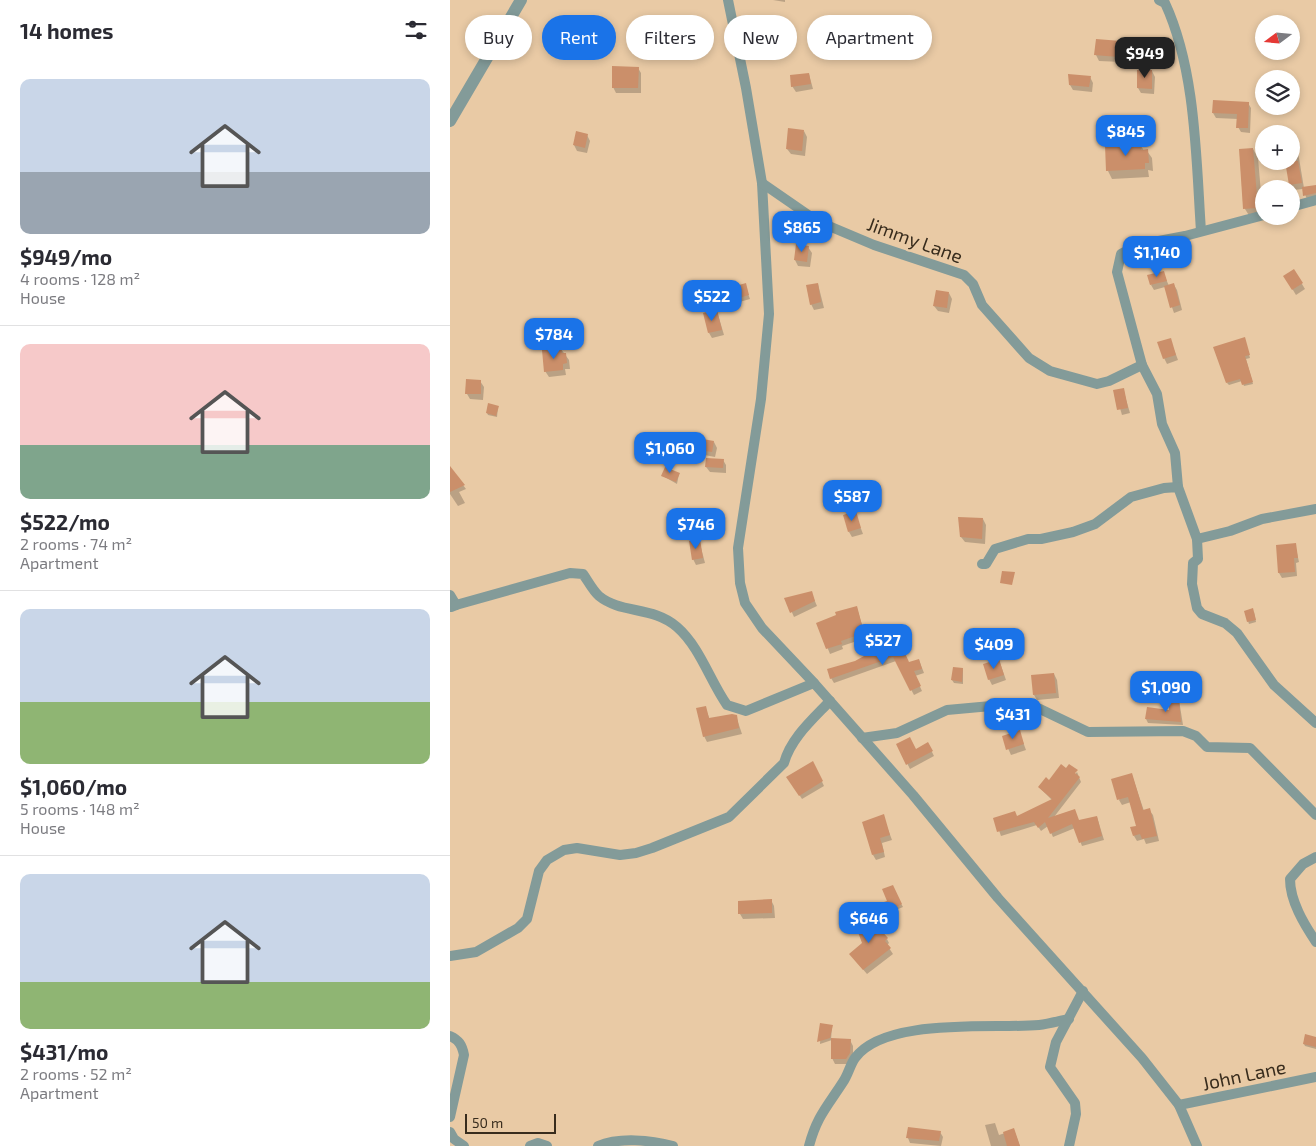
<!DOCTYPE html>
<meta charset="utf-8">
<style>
:root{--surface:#fff;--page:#f2f2f3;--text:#2b2b33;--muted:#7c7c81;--line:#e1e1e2;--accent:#1a73e8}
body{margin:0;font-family:"Exo 2",sans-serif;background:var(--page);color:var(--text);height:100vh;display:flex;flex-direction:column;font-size:19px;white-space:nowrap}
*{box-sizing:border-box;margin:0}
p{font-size:16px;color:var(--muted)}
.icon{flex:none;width:28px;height:28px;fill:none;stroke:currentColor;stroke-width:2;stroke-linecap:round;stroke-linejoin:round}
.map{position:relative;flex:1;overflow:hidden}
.panel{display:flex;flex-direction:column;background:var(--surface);width:450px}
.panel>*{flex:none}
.guide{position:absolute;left:15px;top:15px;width:475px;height:45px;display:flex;gap:10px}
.needle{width:32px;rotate:254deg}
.fabs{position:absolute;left:805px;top:15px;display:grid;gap:10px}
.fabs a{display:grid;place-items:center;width:45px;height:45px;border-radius:50%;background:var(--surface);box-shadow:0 2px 8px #0003;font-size:25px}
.scale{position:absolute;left:15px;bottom:12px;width:91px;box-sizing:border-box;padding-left:5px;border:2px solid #382c1d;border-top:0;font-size:14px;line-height:18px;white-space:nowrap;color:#382c1d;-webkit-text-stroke:4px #e9caa5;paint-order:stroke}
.price{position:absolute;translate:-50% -42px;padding:0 11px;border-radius:10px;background:var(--accent);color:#fff;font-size:16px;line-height:32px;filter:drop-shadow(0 1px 2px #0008)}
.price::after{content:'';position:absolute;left:50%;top:30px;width:15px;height:11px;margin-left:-8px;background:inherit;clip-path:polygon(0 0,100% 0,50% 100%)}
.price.on{background:#222;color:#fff}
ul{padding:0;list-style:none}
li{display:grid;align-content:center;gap:10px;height:265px;padding:0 20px}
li+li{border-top:1px solid var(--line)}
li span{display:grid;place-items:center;height:155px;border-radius:10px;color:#555}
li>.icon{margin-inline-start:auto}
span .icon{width:90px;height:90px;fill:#fffc;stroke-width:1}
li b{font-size:21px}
h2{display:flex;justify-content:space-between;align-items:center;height:60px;padding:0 20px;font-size:21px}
.chip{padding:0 18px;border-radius:22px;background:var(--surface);box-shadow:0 2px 8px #0003;font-size:18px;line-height:45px}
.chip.on{background:var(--accent);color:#fff}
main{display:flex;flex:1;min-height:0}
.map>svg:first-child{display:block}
</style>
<main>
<section class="panel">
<h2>14 homes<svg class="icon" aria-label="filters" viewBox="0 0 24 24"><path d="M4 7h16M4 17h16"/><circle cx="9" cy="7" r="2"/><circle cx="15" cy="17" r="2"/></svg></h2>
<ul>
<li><span style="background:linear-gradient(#c9d6e8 60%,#9aa5b1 0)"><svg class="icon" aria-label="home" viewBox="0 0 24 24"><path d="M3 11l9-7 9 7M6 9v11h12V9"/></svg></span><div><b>$949/mo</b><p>4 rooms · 128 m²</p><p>House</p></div></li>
<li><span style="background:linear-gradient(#f6c9c9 65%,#7fa58c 0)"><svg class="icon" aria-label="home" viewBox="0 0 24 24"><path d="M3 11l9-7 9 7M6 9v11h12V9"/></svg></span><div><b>$522/mo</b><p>2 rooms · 74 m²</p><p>Apartment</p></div></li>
<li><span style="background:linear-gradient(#c9d6e8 60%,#8fb573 0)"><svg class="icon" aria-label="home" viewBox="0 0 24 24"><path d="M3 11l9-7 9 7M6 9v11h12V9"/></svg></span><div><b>$1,060/mo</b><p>5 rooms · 148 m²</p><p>House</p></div></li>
<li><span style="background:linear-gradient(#c9d6e8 70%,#8fb573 0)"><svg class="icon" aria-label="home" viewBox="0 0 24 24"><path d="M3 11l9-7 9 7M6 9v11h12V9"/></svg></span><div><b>$431/mo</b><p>2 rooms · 52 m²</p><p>Apartment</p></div></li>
</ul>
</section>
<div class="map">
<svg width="866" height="1146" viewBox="0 0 866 1146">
<rect width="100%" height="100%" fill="#e9caa5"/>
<g fill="#0003">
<path d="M323,0H335V2Z"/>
<path d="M670,42L673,48L672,62L649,61L646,55Z"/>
<path d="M188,68L191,73V93H166L163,87Z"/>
<path d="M702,71L705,77L704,94L691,93L688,88Z"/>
<path d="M359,74L363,89L346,92L342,86Z"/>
<path d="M640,77L643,83L642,92L623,90L620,85Z"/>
<path d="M798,103L801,108L800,133L791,132L788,127V119L766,118L763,113Z"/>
<path d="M354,131L357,137L355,156L341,154L337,149Z"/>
<path d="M137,135L140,141L137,153L127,151L124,145Z"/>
<path d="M689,142L694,151H697L702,158L703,171L698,170L699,177L662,179L658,171Z"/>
<path d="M845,146L848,152L854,188L866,187V201L858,202L853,189L843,190L840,185L841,147Z"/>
<path d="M803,149L808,158L813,216L800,217L795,209Z"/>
<path d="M354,225L358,230L352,244L342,240L338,234Z"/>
<path d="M358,247L362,253L360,267L348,266L345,260Z"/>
<path d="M844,271L855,289L846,295L835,277Z"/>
<path d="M713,272L719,286L724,285L727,290L732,310L724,313L715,287L704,290L701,285Z"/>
<path d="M368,284L374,308L364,310L361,304Z"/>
<path d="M295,285L300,299L268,308L266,304L269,287L272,291Z"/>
<path d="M499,293L502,299L499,313L488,311L484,306Z"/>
<path d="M267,311L274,335L262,338L259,333Z"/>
<path d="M720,339L728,360L717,364L714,358Z"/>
<path d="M795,341L800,358L796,359L803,384L794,386L792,381L779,385L777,383Z"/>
<path d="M111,349L119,360L120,369H115L116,375L99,377L95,371Z"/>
<path d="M30,381L34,387L33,400L20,399L17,394Z"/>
<path d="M673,389L680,413L672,415L665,391Z"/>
<path d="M48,407L47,417L38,415L37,413Z"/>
<path d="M264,442L267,448L265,457L249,454L246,448Z"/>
<path d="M273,460L276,465V473L260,472L256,467Z"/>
<path d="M0,468L16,489L9,492L15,503L8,506L0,494Z"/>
<path d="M229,474L227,484L213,476Z"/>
<path d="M405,513L413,534L402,537L399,532Z"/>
<path d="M533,519L536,525L535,544L515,542L511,537Z"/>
<path d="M249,540L255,563L246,565L243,559Z"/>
<path d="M845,544L849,562L846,563L847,576L832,578L829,573L828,546Z"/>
<path d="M361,592L367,606L344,617L336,599Z"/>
<path d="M407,608L416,638L392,646L393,649L380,654L368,624Z"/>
<path d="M795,612H804L806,622L799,624Z"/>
<path d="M448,655L459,663L469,660L474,673L465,676L472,691L464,695L446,661L384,683L381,678L424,656Z"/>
<path d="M549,660L556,680L542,685L539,679Z"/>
<path d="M513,669V684L504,683L502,680Z"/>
<path d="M604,674L607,680L609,698L587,700L584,695Z"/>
<path d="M729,700L733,725L698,723L696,719L721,712Z"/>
<path d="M255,707L260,720L286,716L292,734L257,742L254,736Z"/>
<path d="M569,731L576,750L561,755L553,737Z"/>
<path d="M478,744L484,756L460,769L448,745L466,750Z"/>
<path d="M365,767L374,786L352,799L341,782Z"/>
<path d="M627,772L631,782L604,817L629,821L647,817L654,840L632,846L625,828L603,837L598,826L591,831L587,825L551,836L545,819L567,818L602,800L589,787L599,781L622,779Z"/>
<path d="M682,775L694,811L699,810L703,815L709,841L696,844L694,839L687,841L684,836L687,827L681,802L672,805L669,800Z"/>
<path d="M433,816L442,840L432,843L435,857L426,860L423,855Z"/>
<path d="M442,887L453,907L441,912L436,903L439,901Z"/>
<path d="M321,900L324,906L325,918L293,919L290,914Z"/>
<path d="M437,939L439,943L437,945L443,954L417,974L404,959Z"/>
<path d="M371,1024L382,1026L381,1040H400L403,1046V1059L399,1064H385L382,1058V1040L370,1044Z"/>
<path d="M866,1039V1049L855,1046L854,1044Z"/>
<path d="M545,1123L549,1135L564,1130L570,1146H541L535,1125Z"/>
<path d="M490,1132L493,1137L491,1146L460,1143L458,1138Z"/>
</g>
<g fill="#cb8f6a">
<path d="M646,39L671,41L669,57L644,55Z"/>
<path d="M162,66L189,67L188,88H162Z"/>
<path d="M687,70H702V89L687,88Z"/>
<path d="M359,73L361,84L341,87L340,75Z"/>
<path d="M618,74L641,76L639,87L619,85Z"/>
<path d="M763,100L799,102L798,128H786L787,114L762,113Z"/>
<path d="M338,128L354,130L352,151L336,149Z"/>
<path d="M126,131L138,134L135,148L123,145Z"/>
<path d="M690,141L691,150L698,149L699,163H695V169L656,171L655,145Z"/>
<path d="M803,148L808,208L793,209L789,149Z"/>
<path d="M835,161H848L852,183L839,185Z"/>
<path d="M866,185V193L853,196L852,187Z"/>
<path d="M344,219L355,224L349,239L337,234Z"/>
<path d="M346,244L359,246L357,262L344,260Z"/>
<path d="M844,269L853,283L842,290L833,276Z"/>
<path d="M714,271L717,281L700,285L697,275Z"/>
<path d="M296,283L299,295L265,305L259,288L270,285L271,290Z"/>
<path d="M368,283L371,302L360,305L356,285Z"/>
<path d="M724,283L730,305L720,308L714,286Z"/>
<path d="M486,290L499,292L497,308L483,306Z"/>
<path d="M267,310L272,330L258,333L253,313Z"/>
<path d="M795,337L800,355L795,356L803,382L792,385L790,379L776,383L763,347Z"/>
<path d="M721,338L726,355L713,359L707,342Z"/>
<path d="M111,348L112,353H116L117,363L113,364V370L94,372L92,350Z"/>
<path d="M16,379L31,380V394H15Z"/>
<path d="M674,388L678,408L667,410L663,390Z"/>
<path d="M38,403L49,406L46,416L36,413Z"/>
<path d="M247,438L264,441L262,452L244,449Z"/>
<path d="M256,458L274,459L273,468L255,467Z"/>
<path d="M0,466L15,485L0,492Z"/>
<path d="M215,467L230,473L226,482L211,476Z"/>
<path d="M406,511L411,528L398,532L393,515Z"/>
<path d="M508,517L533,518L532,539L510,537Z"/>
<path d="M250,539L253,558L242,560L239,541Z"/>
<path d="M846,543L848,558H844L845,572L828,573L826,545Z"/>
<path d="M552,571L565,572L562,585L550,583Z"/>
<path d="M362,591L365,601L340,613L334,598Z"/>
<path d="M407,606L414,633L391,641L392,644L376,649L366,623L386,615L385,612Z"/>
<path d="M803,608L806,620L797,622L794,611Z"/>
<path d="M446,647L448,654L454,651L459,662L469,659L472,669L464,671L471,686L460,691L443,657L380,679L377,669L405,661L423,651L424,655Z"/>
<path d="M549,659L554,675L538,680L533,664Z"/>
<path d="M503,667L513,668L512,682L501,680Z"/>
<path d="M604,673L606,693L583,695L581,675Z"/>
<path d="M729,699L731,722L695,719L697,707L719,710V700Z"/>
<path d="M256,706L259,718L282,714L287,715L289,728L253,737L246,708Z"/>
<path d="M570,730L574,744L556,750L552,736Z"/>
<path d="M460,737L466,749L478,742L483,751L456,765L446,744Z"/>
<path d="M363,761L373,781L349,796L336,777Z"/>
<path d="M611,764L616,768L619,764L628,770L625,773L630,777L598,818L625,809L629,820L647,816L652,836L629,843L622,824L600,834L595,822L588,828L584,822L547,832L543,818L565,811L567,816L602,799L588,787L596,777L599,780Z"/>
<path d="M682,773L693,810L700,808L707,836L692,839L690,834L683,836L680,827L686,826L678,797L667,800L661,779Z"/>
<path d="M434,814L440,835L430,838L434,852L422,855L412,822Z"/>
<path d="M443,885L452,904L439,911L434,902L437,901L432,889Z"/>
<path d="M322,899V913L288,914V901Z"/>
<path d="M419,917L438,938L435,941L441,948L413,970L399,954L412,943L405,924Z"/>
<path d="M370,1023L383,1025L380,1038L367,1042Z"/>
<path d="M855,1034L866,1037V1047L853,1044Z"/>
<path d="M381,1038L401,1039L400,1053L396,1059H381Z"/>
<path d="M458,1127L491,1131L489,1141L456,1138Z"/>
<path d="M564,1128L570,1146H557L553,1132Z"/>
</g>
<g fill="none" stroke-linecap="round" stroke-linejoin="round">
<g stroke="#839b99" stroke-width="10">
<path d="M278,0L296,88L312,183L319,314L311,399L288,548L290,583L295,603L312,628L364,683L463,795L548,898L692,1058L729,1105L747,1146"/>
<path d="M709,0L715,3C746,70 746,158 751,231"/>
<path d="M312,183L367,221L424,245L514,275L523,284L532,305L579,358L600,371L647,384L659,381L692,365"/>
<path d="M841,207L866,200"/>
<path d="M728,487L725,453L712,424L707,394L692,365L667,272L671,254L688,245L735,236L814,215"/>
<path d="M747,539L748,559L743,563L742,584L747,608L752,614L775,623L787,633L824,685L866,723"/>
<path d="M532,564H536L545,549L578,539H591L623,532L645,524L681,497L714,488L728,487L747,539L780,531L812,519L866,509"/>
<path d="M0,595L6,605L1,607"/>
<path d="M6,605L120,573L133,574C138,581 143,591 149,596C171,614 203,606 227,627C250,647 260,681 277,705L296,711L364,683"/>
<path d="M412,738L447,733L497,710L552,705H570L590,709L638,732L733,731L746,736L757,747L800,748L866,815"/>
<path d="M866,857L853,864L840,879C840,901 854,924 866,942"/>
<path d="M0,956L26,952L68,928L77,919L89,871L97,860L114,850L127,848L170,855L186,853L202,848L279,817L334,763C341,738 362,720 380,701"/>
<path d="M0,1036C9,1040 12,1045 14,1055L0,1117"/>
<path d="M729,1105L866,1077"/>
<path d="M0,1132L4,1139L14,1146"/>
<path d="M80,1146L88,1143L97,1146"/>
<path d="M148,1146C169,1137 201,1140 223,1146"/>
<path d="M359,1146C367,1116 377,1107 393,1082C398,1075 400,1065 405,1058C435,1017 542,1029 589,1025C599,1024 609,1021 619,1019"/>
<path d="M619,1146L626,1114L625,1103L600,1067L606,1042L633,991"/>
</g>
<path stroke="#839b99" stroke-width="12" d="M0,121L71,0"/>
</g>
<g text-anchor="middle" stroke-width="4.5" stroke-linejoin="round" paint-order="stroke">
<g font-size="19" fill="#382c1d" stroke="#e9caa5">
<text transform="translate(465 240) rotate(20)" y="7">Jimmy Lane</text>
<text transform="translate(794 1075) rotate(-12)" y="7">John Lane</text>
</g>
</g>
</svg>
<div class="fabs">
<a><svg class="needle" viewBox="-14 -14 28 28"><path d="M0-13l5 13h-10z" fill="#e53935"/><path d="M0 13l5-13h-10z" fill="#7c7c81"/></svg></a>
<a><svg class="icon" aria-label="layers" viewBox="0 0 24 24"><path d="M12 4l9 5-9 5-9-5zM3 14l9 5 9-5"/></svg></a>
<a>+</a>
<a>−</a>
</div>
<div class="scale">50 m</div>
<b class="price on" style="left:695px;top:79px">$949</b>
<b class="price" style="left:676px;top:157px">$845</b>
<b class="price" style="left:352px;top:253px">$865</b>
<b class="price" style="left:707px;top:278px">$1,140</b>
<b class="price" style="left:262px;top:322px">$522</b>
<b class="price" style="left:104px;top:360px">$784</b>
<b class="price" style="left:220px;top:474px">$1,060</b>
<b class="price" style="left:402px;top:522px">$587</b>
<b class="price" style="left:246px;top:550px">$746</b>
<b class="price" style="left:433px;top:666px">$527</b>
<b class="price" style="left:544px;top:670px">$409</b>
<b class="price" style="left:716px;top:713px">$1,090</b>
<b class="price" style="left:563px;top:740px">$431</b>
<b class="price" style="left:419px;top:944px">$646</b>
<div class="guide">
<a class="chip">Buy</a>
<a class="chip on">Rent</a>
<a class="chip">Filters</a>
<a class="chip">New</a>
<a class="chip">Apartment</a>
</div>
</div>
</main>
